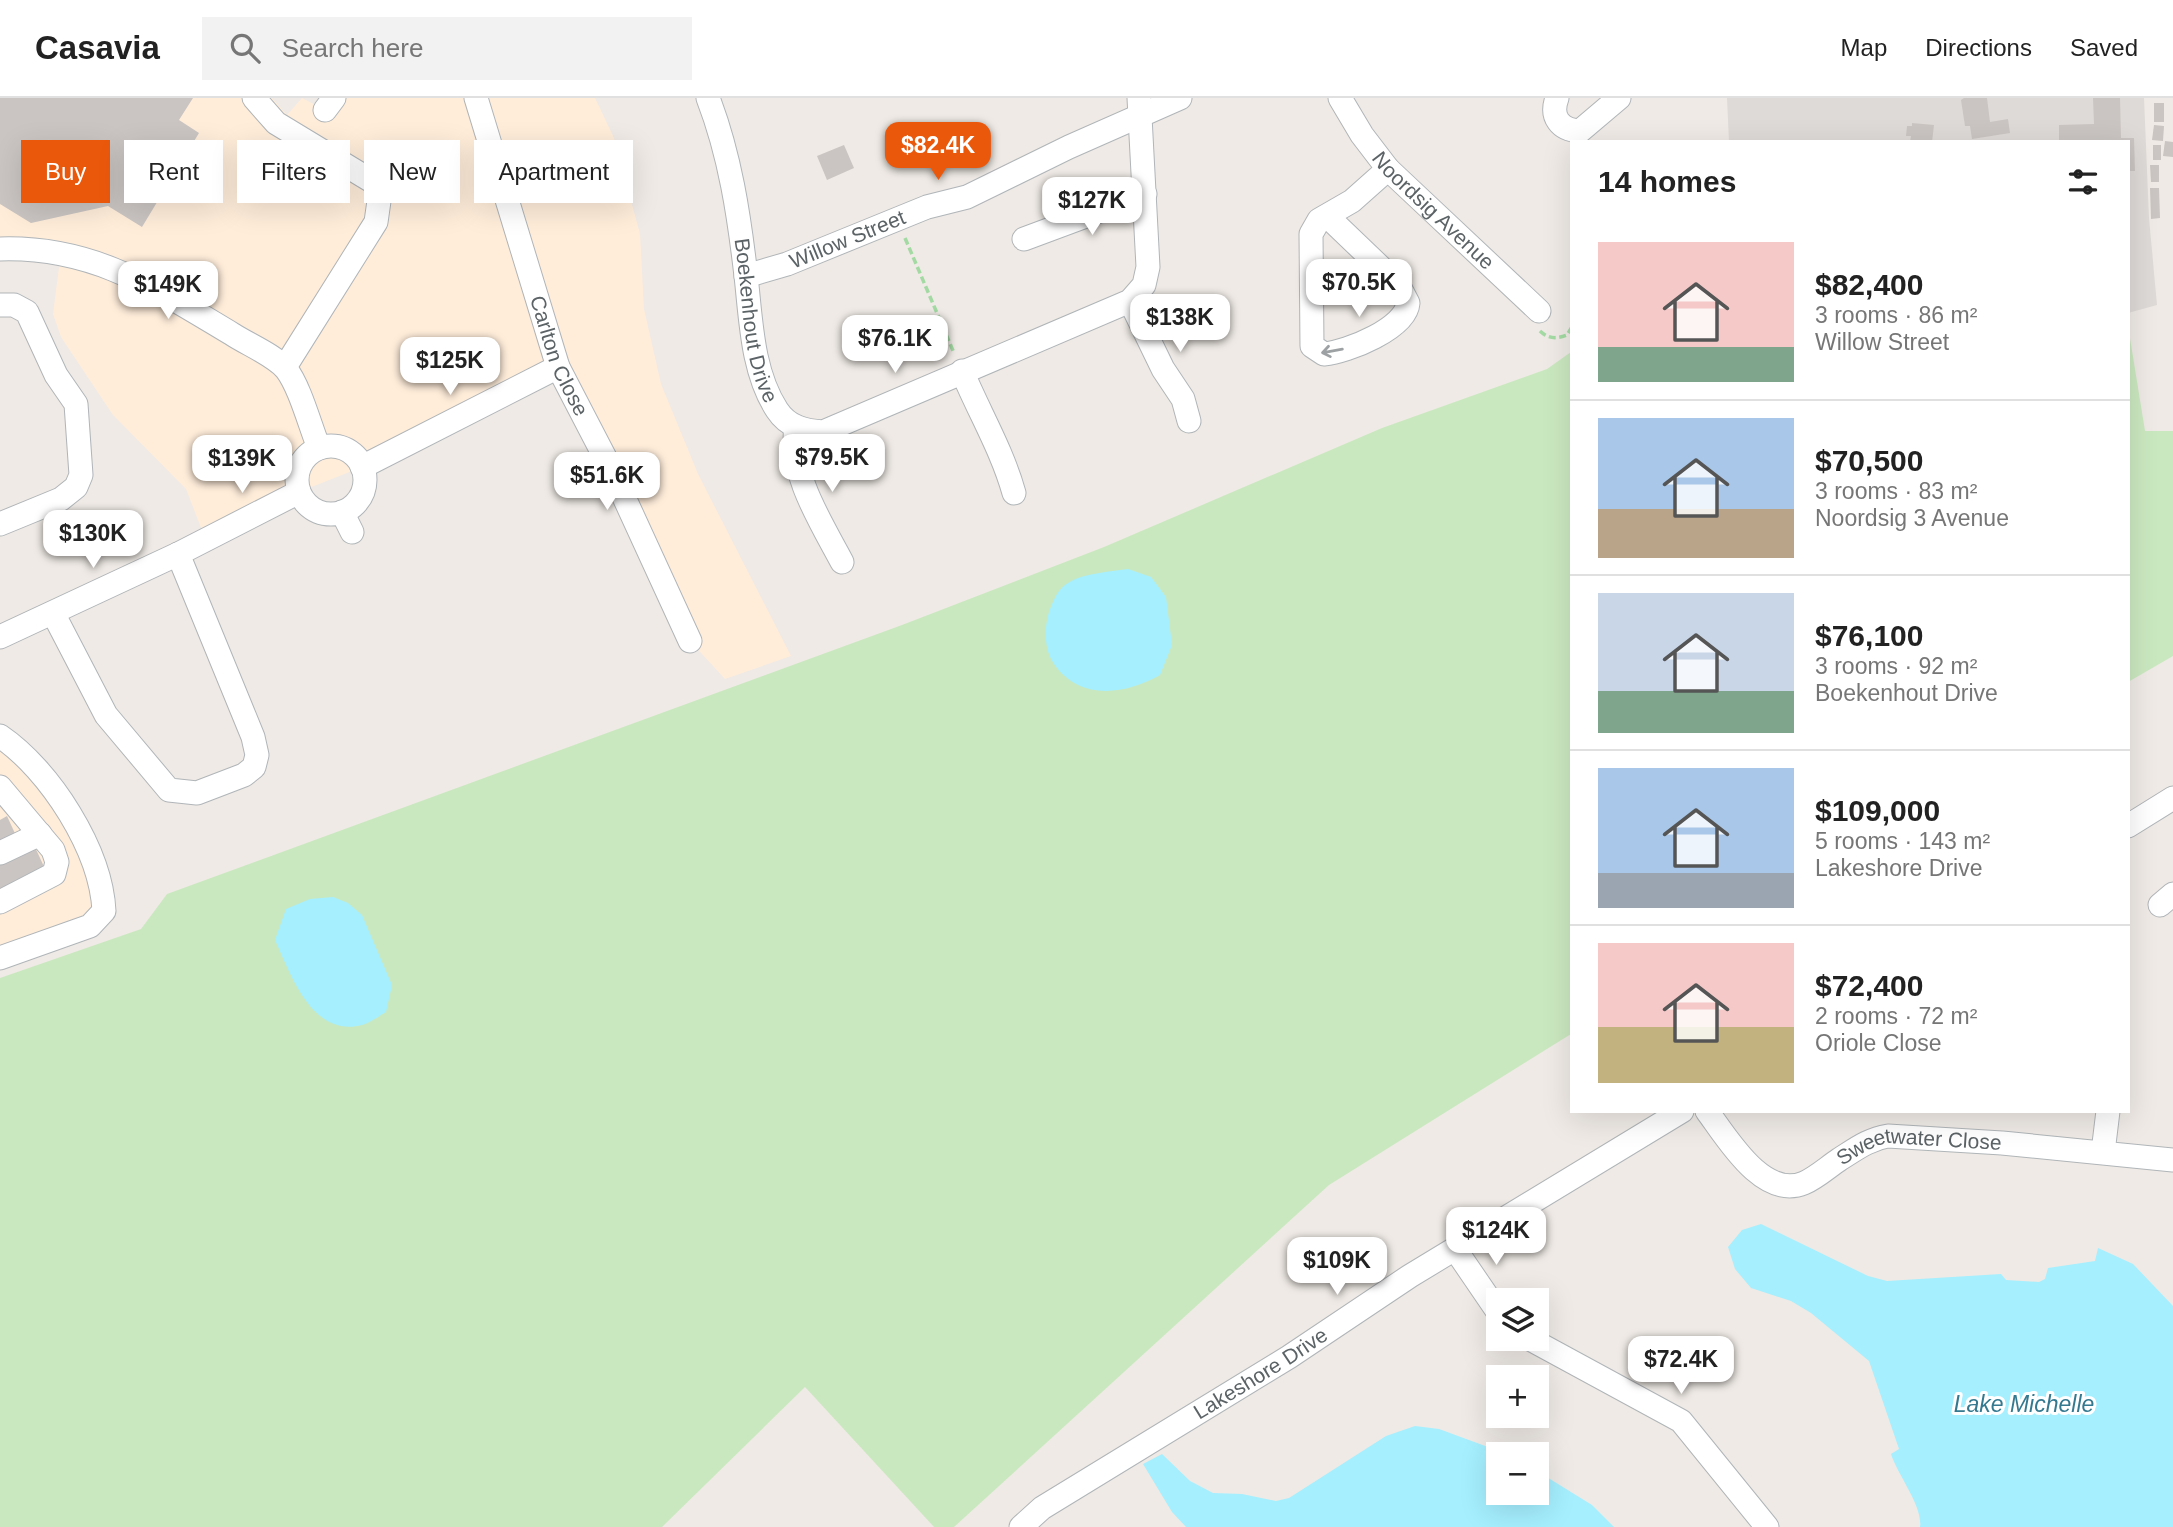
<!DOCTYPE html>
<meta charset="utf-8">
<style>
:root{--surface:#fff;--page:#f2f2f2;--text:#222;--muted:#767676;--line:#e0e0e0;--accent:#ea580c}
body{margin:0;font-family:Helvetica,sans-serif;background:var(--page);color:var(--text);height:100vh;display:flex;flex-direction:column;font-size:26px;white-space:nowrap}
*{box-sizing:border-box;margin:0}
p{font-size:23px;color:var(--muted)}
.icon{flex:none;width:38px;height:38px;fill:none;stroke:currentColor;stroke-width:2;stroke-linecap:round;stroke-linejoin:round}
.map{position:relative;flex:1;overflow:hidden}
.panel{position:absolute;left:1570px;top:42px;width:560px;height:973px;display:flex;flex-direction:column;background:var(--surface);border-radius:0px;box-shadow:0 7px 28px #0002}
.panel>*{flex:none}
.hud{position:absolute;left:21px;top:42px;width:665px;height:63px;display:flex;gap:14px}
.controls{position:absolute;left:1486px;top:1190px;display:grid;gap:14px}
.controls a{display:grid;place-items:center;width:63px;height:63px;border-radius:0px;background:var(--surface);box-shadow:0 7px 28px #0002;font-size:35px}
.price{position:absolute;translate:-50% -60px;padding:0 16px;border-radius:14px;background:#fff;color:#222;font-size:23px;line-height:46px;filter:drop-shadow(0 2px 4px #0008)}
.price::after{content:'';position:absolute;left:50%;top:42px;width:21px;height:16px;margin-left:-10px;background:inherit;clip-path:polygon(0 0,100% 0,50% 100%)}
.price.selected{background:var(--accent);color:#fff}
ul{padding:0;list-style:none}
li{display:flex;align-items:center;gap:21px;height:175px;padding:0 28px}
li+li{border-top:2px solid var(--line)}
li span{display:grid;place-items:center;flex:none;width:196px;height:140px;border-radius:0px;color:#555}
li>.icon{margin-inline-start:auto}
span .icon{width:84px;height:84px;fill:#fffc;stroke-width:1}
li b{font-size:30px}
h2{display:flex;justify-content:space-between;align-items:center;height:84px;padding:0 28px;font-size:30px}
.tag{padding:0 24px;border-radius:0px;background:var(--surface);box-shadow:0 7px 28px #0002;font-size:24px;line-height:63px}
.tag.selected{background:var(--accent);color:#fff}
header{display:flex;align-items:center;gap:42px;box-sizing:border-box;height:98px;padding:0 35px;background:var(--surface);border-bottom:2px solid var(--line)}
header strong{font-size:33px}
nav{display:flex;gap:38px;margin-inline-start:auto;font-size:24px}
.search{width:490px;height:63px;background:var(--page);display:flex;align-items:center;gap:18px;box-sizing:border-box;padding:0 24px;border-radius:0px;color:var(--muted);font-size:26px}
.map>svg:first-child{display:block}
</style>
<header>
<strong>Casavia</strong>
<div class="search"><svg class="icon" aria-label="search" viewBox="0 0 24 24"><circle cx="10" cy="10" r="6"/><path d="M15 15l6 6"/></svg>Search here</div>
<nav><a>Map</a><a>Directions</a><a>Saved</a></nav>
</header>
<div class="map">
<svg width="2173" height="1429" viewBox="0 0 2173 1429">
<rect width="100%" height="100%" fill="#efeae5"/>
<g fill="#ffedda">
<path d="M0,0H272L287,17L302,0L325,12L334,0H595L614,40L640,136L644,211L661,286L698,376L791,558L725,581L690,543L558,269L362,369L299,394L205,440L186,391L113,317L61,239L53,216L61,154L0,151Z"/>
<path d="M0,638L54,691L104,813L0,860Z"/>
</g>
<path fill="#dedad7" d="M1727,0H2144L2149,120L2157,207L2128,215V44H1729Z"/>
<g fill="#cae8c0">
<path d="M2128,228L2145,333H2173V558L2128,584Z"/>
<path d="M1571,254V936L1329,1087L954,1429H934L805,1289L662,1429H0V880L141,831L167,796L902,527L1104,449L1382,330L1547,271Z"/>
</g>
<g fill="#a5efff">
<path d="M1128,471L1151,479L1166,499L1172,547L1160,577C1124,597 1080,603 1054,566C1044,551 1044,531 1049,514C1053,504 1056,494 1065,487C1081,475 1109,474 1128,471Z"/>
<path d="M333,799L348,805L362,817L392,887L386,914C379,918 370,925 362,927C312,940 291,877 275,842L286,811L310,801Z"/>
<path d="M1761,1126L1868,1178L1887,1183L2001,1176L2006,1182L2039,1184L2045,1181L2048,1170L2095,1163L2098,1150L2133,1166L2173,1208V1429H1920C1923,1408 1898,1378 1891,1356L1899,1351L1869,1263L1811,1215L1791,1203L1751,1190L1735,1171L1728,1149L1742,1132Z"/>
<path d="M1415,1328L1439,1331L1507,1356H1498V1395H1536L1537,1373L1592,1407L1614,1429H1186L1172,1414L1143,1366L1162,1356L1190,1383L1213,1395L1242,1396L1276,1403L1289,1400L1386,1338Z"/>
</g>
<g fill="#cac5c2">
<path d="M0,0H193L179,22L199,35L142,129L108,108L31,125L0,106Z"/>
<path d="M1964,0H1987L1990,24L2008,21L2010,35L1972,41L1970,28H1965L1961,2Z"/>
<path d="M2093,0H2120L2121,40H2134L2135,73H2128V44H2059V27L2094,26Z"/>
<rect x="2154" y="5" width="10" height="19"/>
<path d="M1912,25L1934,27L1932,44H1910L1911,38H1906L1907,28H1912Z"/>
<path d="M2154,27L2164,28L2163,43L2152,42Z"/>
<path d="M2165,43L2173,44V59L2163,58Z"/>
<path d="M844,47L854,70L827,82L817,58Z"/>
<rect x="2153" y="47" width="8" height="15"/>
<path d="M2150,67H2159V84H2151Z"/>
<path d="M2150,90H2159L2160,120L2151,121Z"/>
<path d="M7,718L18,742L0,751V722Z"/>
<path d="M34,747L46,773L0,794V763Z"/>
</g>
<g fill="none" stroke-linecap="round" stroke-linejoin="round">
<g stroke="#b0b5b8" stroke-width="25">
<g id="minor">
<path d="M254,0L276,25L375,85L380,96L376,124L285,269"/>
<path id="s1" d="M476,0L558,269L612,373L690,543"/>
<path id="s2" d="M708,0C730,57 739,117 746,178C751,222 752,274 777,312C788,329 805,333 823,334L1130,203L1144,187L1148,169L1139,0"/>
<path id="s3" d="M1340,0L1362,37L1388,71L1539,213"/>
<path d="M1557,0C1550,19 1560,32 1580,33L1619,0"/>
<path d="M325,12L334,0"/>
<path d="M1327,118L1398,186L1408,205C1406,230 1348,254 1324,256L1312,248L1311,136L1319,122L1352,103L1388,71"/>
<path d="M1024,141L1145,96"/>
<path d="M0,151C93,148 155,190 232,236C247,246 274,257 286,271C300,289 310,328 319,350"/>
<path id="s4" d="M746,178L787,166L927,109L967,99L1069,49L1180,0"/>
<path d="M1130,203L1163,271L1183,301L1189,323"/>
<path d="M0,207H14L27,214L56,277L76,306L81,377L76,389L61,401L0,426"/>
<path d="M962,273C979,314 1002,352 1014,395"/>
<path d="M796,329C789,376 821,424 842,464"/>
<circle cx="331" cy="382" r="34"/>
<path d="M362,369L558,269"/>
<path d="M342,414L352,434"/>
<path d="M53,515L106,617L169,692L197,695L244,677L254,669L257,657L253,639L178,456"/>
<path d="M0,539L178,456L299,394"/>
<path d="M0,638C50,672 101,752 104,813L90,828L0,860"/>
<path d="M0,689L53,752L57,764L54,776L0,804"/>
<path d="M2128,728L2173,700"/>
<path d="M0,755L40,736"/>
<path d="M2160,807L2173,796"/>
<path id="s5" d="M1707,1013C1727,1040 1763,1102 1804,1085C1816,1080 1828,1069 1840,1061C1856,1051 1869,1041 1888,1038L2002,1045L2173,1062"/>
<path d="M2103,1054L2108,1013"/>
<path d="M1455,1151L1498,1214"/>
<path d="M1530,1241L1681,1323L1767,1429"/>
<path id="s6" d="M1021,1429L1042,1410L1289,1259L1410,1178L1682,1013"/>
</g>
</g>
<g stroke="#a3daa3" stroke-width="3.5" stroke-dasharray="7 3.5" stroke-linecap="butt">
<path d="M905,140L954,255"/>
<path d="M1540,233C1548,241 1557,241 1567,237L1572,229"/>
</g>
<use href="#minor" stroke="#fff" stroke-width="23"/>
</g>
<defs><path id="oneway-shaft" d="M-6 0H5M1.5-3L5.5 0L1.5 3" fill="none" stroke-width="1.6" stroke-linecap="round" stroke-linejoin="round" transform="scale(1.75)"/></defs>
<use stroke="#9da1a3" href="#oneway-shaft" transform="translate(1332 253) rotate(170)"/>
<g text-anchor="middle" stroke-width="6" stroke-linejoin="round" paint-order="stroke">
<g font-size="21" fill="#5c6366" stroke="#fff">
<text dy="7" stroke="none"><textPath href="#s3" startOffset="147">Noordsig Avenue</textPath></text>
<text dy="7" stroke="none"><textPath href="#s4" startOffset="108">Willow Street</textPath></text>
<text dy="7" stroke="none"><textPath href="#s2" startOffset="228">Boekenhout Drive</textPath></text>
<text dy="7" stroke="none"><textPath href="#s1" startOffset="271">Carlton Close</textPath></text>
<text dy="7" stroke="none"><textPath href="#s5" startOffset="256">Sweetwater Close</textPath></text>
<text dy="7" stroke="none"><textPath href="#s6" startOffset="285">Lakeshore Drive</textPath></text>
</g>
<g font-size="23" font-style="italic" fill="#347990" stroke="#fff">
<text x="2024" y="1314">Lake Michelle</text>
</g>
</g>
</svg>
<div class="controls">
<a><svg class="icon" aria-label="layers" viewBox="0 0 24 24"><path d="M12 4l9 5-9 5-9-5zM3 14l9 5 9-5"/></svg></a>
<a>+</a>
<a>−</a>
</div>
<b class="price selected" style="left:938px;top:84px">$82.4K</b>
<b class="price" style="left:1092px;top:139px">$127K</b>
<b class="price" style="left:1359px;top:221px">$70.5K</b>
<b class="price" style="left:168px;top:223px">$149K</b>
<b class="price" style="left:1180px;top:256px">$138K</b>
<b class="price" style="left:895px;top:277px">$76.1K</b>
<b class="price" style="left:450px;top:299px">$125K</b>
<b class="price" style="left:832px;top:396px">$79.5K</b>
<b class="price" style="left:242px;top:397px">$139K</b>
<b class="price" style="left:607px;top:414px">$51.6K</b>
<b class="price" style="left:93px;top:472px">$130K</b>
<b class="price" style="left:1496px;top:1169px">$124K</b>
<b class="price" style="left:1337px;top:1199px">$109K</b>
<b class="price" style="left:1681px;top:1298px">$72.4K</b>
<div class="hud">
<a class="tag selected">Buy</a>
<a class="tag">Rent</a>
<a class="tag">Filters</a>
<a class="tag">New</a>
<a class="tag">Apartment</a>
</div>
<section class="panel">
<h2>14 homes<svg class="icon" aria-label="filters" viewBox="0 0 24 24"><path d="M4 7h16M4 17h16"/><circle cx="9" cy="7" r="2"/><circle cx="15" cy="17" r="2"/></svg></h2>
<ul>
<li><span style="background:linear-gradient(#f6c9c9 75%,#7fa58c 0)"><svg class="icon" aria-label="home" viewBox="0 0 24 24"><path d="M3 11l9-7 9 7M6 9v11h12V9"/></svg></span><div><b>$82,400</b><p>3 rooms · 86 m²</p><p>Willow Street</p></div></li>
<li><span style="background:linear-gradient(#a9c7e8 65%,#b9a48a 0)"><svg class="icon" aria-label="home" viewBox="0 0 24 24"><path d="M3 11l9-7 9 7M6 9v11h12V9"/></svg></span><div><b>$70,500</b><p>3 rooms · 83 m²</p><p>Noordsig 3 Avenue</p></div></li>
<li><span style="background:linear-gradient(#c9d6e8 70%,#7fa58c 0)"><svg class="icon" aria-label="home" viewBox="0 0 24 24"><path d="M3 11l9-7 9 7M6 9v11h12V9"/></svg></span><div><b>$76,100</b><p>3 rooms · 92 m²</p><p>Boekenhout Drive</p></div></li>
<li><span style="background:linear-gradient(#a9c7e8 75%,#9aa5b1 0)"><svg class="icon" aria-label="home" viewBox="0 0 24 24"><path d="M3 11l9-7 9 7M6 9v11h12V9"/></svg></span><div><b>$109,000</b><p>5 rooms · 143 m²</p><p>Lakeshore Drive</p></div></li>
<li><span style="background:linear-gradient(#f6c9c9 60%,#c2b280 0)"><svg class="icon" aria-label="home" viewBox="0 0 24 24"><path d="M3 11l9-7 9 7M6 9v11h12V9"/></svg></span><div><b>$72,400</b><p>2 rooms · 72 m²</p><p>Oriole Close</p></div></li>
</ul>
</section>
</div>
